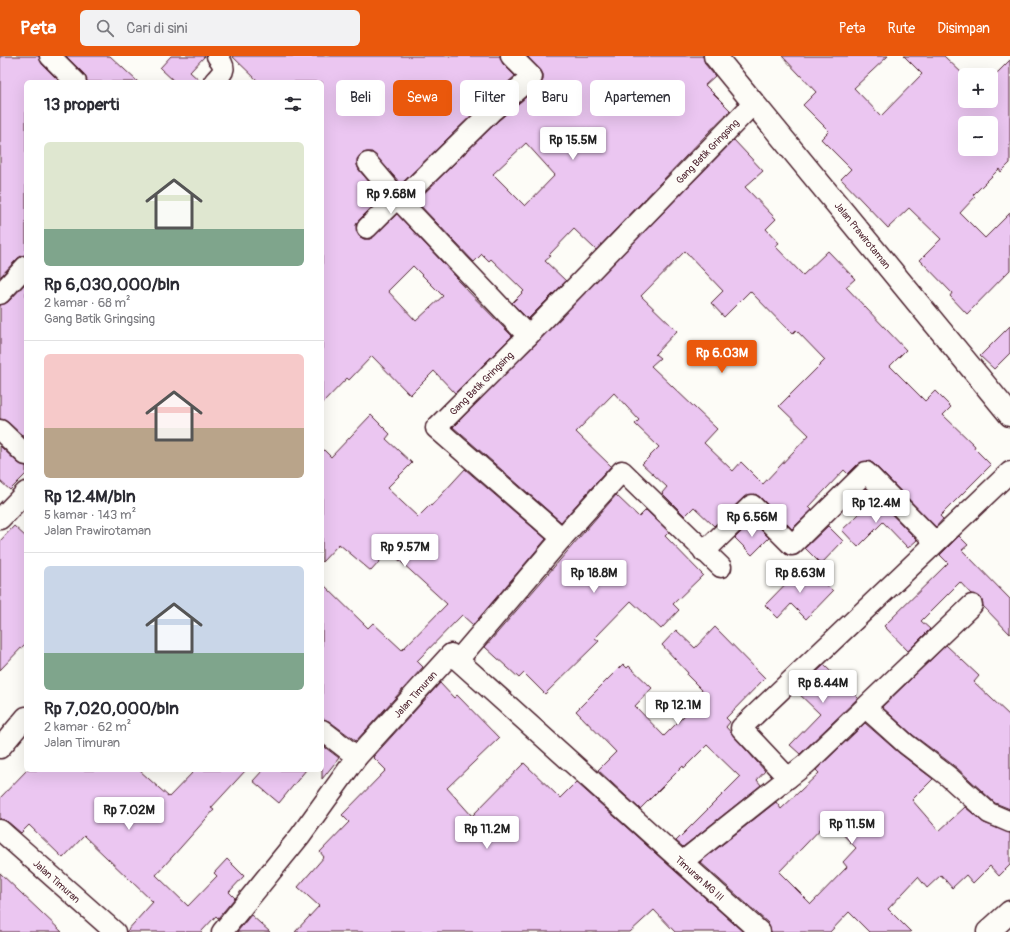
<!DOCTYPE html>
<html lang="id">
<meta charset="utf-8">
<style>
:root{--surface:#fff;--page:#f2f2f3;--text:#2b2b33;--muted:#7c7c81;--line:#e1e1e2;--accent:#ea580c}
body{margin:0;font-family:Pangolin,sans-serif;background:var(--page);color:var(--text);height:100vh;display:flex;flex-direction:column;font-size:15px;white-space:nowrap}
*{box-sizing:border-box;margin:0}
p{font-size:13px;color:var(--muted)}
.icon{flex:none;width:22px;height:22px;fill:none;stroke:currentColor;stroke-width:2;stroke-linecap:round;stroke-linejoin:round}
.map{position:relative;flex:1;overflow:hidden}
.side{position:absolute;left:24px;top:24px;width:300px;height:692px;display:flex;flex-direction:column;background:var(--surface);border-radius:6px;box-shadow:0 4px 16px #0002}
.side>*{flex:none}
.banner{position:absolute;left:336px;top:24px;width:380px;height:36px;display:flex;gap:8px}
.tools{position:absolute;left:958px;top:12px;display:grid;gap:8px}
.tools a{display:grid;place-items:center;width:40px;height:40px;border-radius:6px;background:var(--surface);box-shadow:0 4px 16px #0002;font-size:20px}
.price{position:absolute;translate:-50% -34px;padding:0 9px;border-radius:4px;background:#fff;color:#222;font-size:13px;line-height:26px;filter:drop-shadow(0 1px 2px #0008)}
.price::after{content:'';position:absolute;left:50%;top:24px;width:12px;height:9px;margin-left:-6px;background:inherit;clip-path:polygon(0 0,100% 0,50% 100%)}
.price.selected{background:var(--accent);color:#fff}
ul{padding:0;list-style:none}
li{display:grid;align-content:center;gap:8px;height:212px;padding:0 20px}
li+li{border-top:1px solid var(--line)}
li span{display:grid;place-items:center;height:124px;border-radius:6px;color:#555}
li>.icon{margin-inline-start:auto}
span .icon{width:72px;height:72px;fill:#fffc;stroke-width:1}
li b{font-size:17px}
h2{display:flex;justify-content:space-between;align-items:center;height:48px;padding:0 20px;font-size:17px}
.chip{padding:0 14px;border-radius:6px;background:var(--surface);box-shadow:0 4px 16px #0002;font-size:14px;line-height:36px}
.chip.selected{background:var(--accent);color:#fff}
header{display:flex;align-items:center;gap:24px;box-sizing:border-box;height:56px;padding:0 20px;background:var(--accent);color:#fff}
header strong{font-size:19px}
nav{display:flex;gap:22px;margin-inline-start:auto;font-size:14px}
.search{width:280px;height:36px;background:var(--page);display:flex;align-items:center;gap:10px;box-sizing:border-box;padding:0 14px;border-radius:6px;color:var(--muted);font-size:15px}
.map>svg:first-child{display:block}
</style>
<header>
<strong>Peta</strong>
<div class="search"><svg class="icon" aria-label="search" viewBox="0 0 24 24"><circle cx="10" cy="10" r="6"/><path d="M15 15l6 6"/></svg>Cari di sini</div>
<nav><a>Peta</a><a>Rute</a><a>Disimpan</a></nav>
</header>
<div class="map">
<svg width="1010" height="876" viewBox="0 0 1010 876">
<rect width="100%" height="100%" fill="#fdfcf7"/>
<filter id="ink" filterUnits="userSpaceOnUse"><feTurbulence type="fractalNoise" baseFrequency=".025" numOctaves="2"/><feDisplacementMap in="SourceGraphic" scale="8" xChannelSelector="R" yChannelSelector="G"/><feConvolveMatrix kernelMatrix="1 2 1 2 8 2 1 2 1" color-interpolation-filters="sRGB"/></filter>
<g filter="url(#ink)">
<g fill="#ebc6f1" stroke="#4a1f2b" fill-rule="evenodd">
<path d="M0,0H39L42,8L60,26H26V199L18,202L0,221Z"/>
<path d="M66,0H110L138,26H87L84,18Z"/>
<path d="M171,0H205L190,16L201,26H175L160,12Z"/>
<path d="M232,0H500L503,8L515,20L483,48L401,128L372,96H366L361,98L357,103V109L359,114L382,141L359,164L356,169L359,180L364,183H370L397,158L458,223L457,224L512,280L455,337L434,315L410,339L372,300L349,324L347,322L322,348V26H259ZM413,210L443,240L416,265L388,235Z"/>
<path d="M527,0H703L705,8L715,20L705,29L730,54L596,194L574,173L549,199L551,200L545,205L566,225L528,263L512,247L524,235L491,203L489,205L482,198L474,206L416,145L499,64L540,29L543,24V18ZM526,87L555,119L525,150L493,118Z"/>
<path d="M782,0H888L854,32L881,60L922,18L904,0H944L965,20V45H991V23L1010,4V107L1001,116L999,113L973,139L975,141L960,157L985,182L1010,157V214L967,258L950,240L952,237L920,204L941,183L909,152L888,172L841,123L851,113L821,83L829,75L803,49L816,36ZM965,67H991V93H965Z"/>
<path d="M734,84L763,115L745,131L776,163L766,173L779,187L775,190L803,219L828,195L855,223L846,231L906,294L890,310L925,345L935,335L951,351L943,359L975,390L974,392L991,409L940,460L943,463L936,471L874,408L869,405L858,408L848,418L844,414L809,451L812,454L792,473L760,441L755,438L744,441L714,470L694,451L685,460L662,437L667,431L642,408L659,391L635,368L639,364L614,337L576,376L611,410L561,466L453,371ZM685,195L723,235L711,247L724,261L750,235L792,278L796,274L825,304L779,350L809,379L763,428L741,406L733,415L704,387L717,373L651,310L660,302L655,298L677,275L641,240Z"/>
<path d="M26,227V383L8,366L0,363V249L8,246Z"/>
<path d="M1010,270V297L994,313L980,300Z"/>
<path d="M371,359L390,378L386,383L412,407L387,432L418,461L430,449L431,450L465,413L546,483L473,569L462,559L417,605L423,611L356,685L329,665L322,663V527L368,572L373,567L402,594L447,548L389,495L371,515L339,488L322,506V392L331,401Z"/>
<path d="M0,390L18,407L26,410V418L10,434L0,425Z"/>
<path d="M866,432L917,484L908,492L883,466L858,491L842,474L874,444L864,434Z"/>
<path d="M616,439L639,461L646,454L669,476L665,480L703,519L673,548L679,554L661,573L631,545L595,582L599,585L545,638L524,617L519,622L485,591Z"/>
<path d="M752,465L769,482L752,499L735,482Z"/>
<path d="M14,470L26,481V587L0,614V485Z"/>
<path d="M828,470L843,485L821,508L805,492Z"/>
<path d="M959,480L968,489L962,494L1010,543V578L983,550L980,541L971,538L960,526L921,565L930,573L908,595L884,570L948,507L940,499Z"/>
<path d="M805,508L833,535L806,563L791,548L778,562L765,549Z"/>
<path d="M715,571L765,622L726,662L730,666L726,671L765,715L757,724L761,729L683,791L676,785L740,721L707,689L684,712L683,710L640,753L598,714L616,696L576,655L623,608L627,612L629,610L652,632L635,650L664,680L706,638L687,619L688,617L662,589L676,574L695,592Z"/>
<path d="M946,589L979,620L974,626L1010,660V753L995,747L957,712L913,679L882,651Z"/>
<path d="M824,609L858,642L800,698L790,689L820,658L796,635Z"/>
<path d="M440,627L454,642L457,639L499,682L447,732L472,760L524,707L560,742L576,726L743,876H675L654,854L630,876H295L319,850L298,831L324,801L320,796L349,766L342,759L386,714L373,701Z"/>
<path d="M865,667L899,697L933,723L912,744L939,775L965,751L984,767L1010,777V809L999,820L990,810L973,827L966,819L952,832L941,819L927,832L918,821L888,853L911,876H869L849,856L830,876H771L768,867L700,806L776,746L781,753L819,717L816,714ZM829,764L856,792L843,806L847,811L811,848L779,816Z"/>
<path d="M322,689L339,702L322,723Z"/>
<path d="M27,714H139L169,741L195,714H246L211,752L214,754L156,819L188,850L217,820L214,817L227,803L244,820L229,836L235,842L218,862L216,860L201,876H126L153,846L84,780L63,802L29,769L21,777L7,765L0,763V742Z"/>
<path d="M263,714H306L279,747L253,725Z"/>
<path d="M0,817L62,876H0Z"/>
<path d="M251,859L270,876H237Z"/>
</g>
<g fill="none" stroke-linecap="round" stroke-linejoin="round">
<g stroke="#4a1f2b" stroke-width="23">
<g id="minor">
<path d="M50,0L76,26"/>
<path d="M511,0L532,21L491,56L400,145L528,280"/>
<path d="M214,26C225,14 227,13 217,0"/>
<path d="M368,107L400,145"/>
<path d="M367,172L397,142"/>
<path d="M0,238L26,210"/>
<path d="M0,374L26,399"/>
<path d="M0,463L26,436"/>
<path d="M562,482L622,415L721,511"/>
<path d="M704,496L752,449L792,489L866,416L935,486"/>
<path d="M458,604L562,482L436,372L528,280L754,47"/>
<path d="M866,652L906,688L949,721L989,757L1010,766"/>
<path d="M322,674L357,701"/>
<path d="M0,692L26,661"/>
<path d="M788,722L806,708L972,549"/>
<path d="M0,774L115,876"/>
<path d="M682,806L788,722L741,672L1010,416"/>
<path d="M222,876L300,780L357,701L451,598L760,876"/>
</g>
</g>
<g stroke="#4a1f2b" stroke-width="25">
<path id="tertiary" d="M715,0L1010,359"/>
</g>
<g stroke="#4a1f2b" stroke-width="25">
<path id="primary" d="M988,876L1010,856"/>
</g>
<use href="#minor" stroke="#fdfcf7" stroke-width="20"/>
<use href="#tertiary" stroke="#fdfcf7" stroke-width="22"/>
<use href="#primary" stroke="#fdfcf7" stroke-width="22"/>
</g>
</g>
<g text-anchor="middle" stroke-width="3" stroke-linejoin="round" paint-order="stroke">
<g font-size="10" fill="#4a1f2b" stroke="#fdfcf7">
<text transform="translate(707 95) rotate(-46)" y="4">Gang Batik Gringsing</text>
<text transform="translate(863 179) rotate(51)" y="4">Jalan Prawirotaman</text>
<text transform="translate(481 327) rotate(-45)" y="4">Gang Batik Gringsing</text>
<text transform="translate(415 638) rotate(-48)" y="4">Jalan Timuran</text>
<text transform="translate(700 822) rotate(42)" y="4">Timuran MG III</text>
<text transform="translate(57 825) rotate(42)" y="4">Jalan Timuran</text>
</g>
</g>
</svg>
<div class="tools">
<a>+</a>
<a>−</a>
</div>
<b class="price" style="left:573px;top:105px">Rp 15.5M</b>
<b class="price" style="left:391px;top:159px">Rp 9.68M</b>
<b class="price selected" style="left:722px;top:318px">Rp 6.03M</b>
<b class="price" style="left:876px;top:468px">Rp 12.4M</b>
<b class="price" style="left:752px;top:482px">Rp 6.56M</b>
<b class="price" style="left:405px;top:512px">Rp 9.57M</b>
<b class="price" style="left:594px;top:538px">Rp 18.8M</b>
<b class="price" style="left:800px;top:538px">Rp 8.63M</b>
<b class="price" style="left:823px;top:648px">Rp 8.44M</b>
<b class="price" style="left:678px;top:670px">Rp 12.1M</b>
<b class="price" style="left:129px;top:775px">Rp 7.02M</b>
<b class="price" style="left:852px;top:789px">Rp 11.5M</b>
<b class="price" style="left:487px;top:794px">Rp 11.2M</b>
<div class="banner">
<a class="chip">Beli</a>
<a class="chip selected">Sewa</a>
<a class="chip">Filter</a>
<a class="chip">Baru</a>
<a class="chip">Apartemen</a>
</div>
<section class="side">
<h2>13 properti<svg class="icon" aria-label="filters" viewBox="0 0 24 24"><path d="M4 7h16M4 17h16"/><circle cx="9" cy="7" r="2"/><circle cx="15" cy="17" r="2"/></svg></h2>
<ul>
<li><span style="background:linear-gradient(#dfe7d0 70%,#7fa58c 0)"><svg class="icon" aria-label="home" viewBox="0 0 24 24"><path d="M3 11l9-7 9 7M6 9v11h12V9"/></svg></span><div><b>Rp 6,030,000/bln</b><p>2 kamar · 68 m²</p><p>Gang Batik Gringsing</p></div></li>
<li><span style="background:linear-gradient(#f6c9c9 60%,#b9a48a 0)"><svg class="icon" aria-label="home" viewBox="0 0 24 24"><path d="M3 11l9-7 9 7M6 9v11h12V9"/></svg></span><div><b>Rp 12.4M/bln</b><p>5 kamar · 143 m²</p><p>Jalan Prawirotaman</p></div></li>
<li><span style="background:linear-gradient(#c9d6e8 70%,#7fa58c 0)"><svg class="icon" aria-label="home" viewBox="0 0 24 24"><path d="M3 11l9-7 9 7M6 9v11h12V9"/></svg></span><div><b>Rp 7,020,000/bln</b><p>2 kamar · 62 m²</p><p>Jalan Timuran</p></div></li>
</ul>
</section>
</div>
